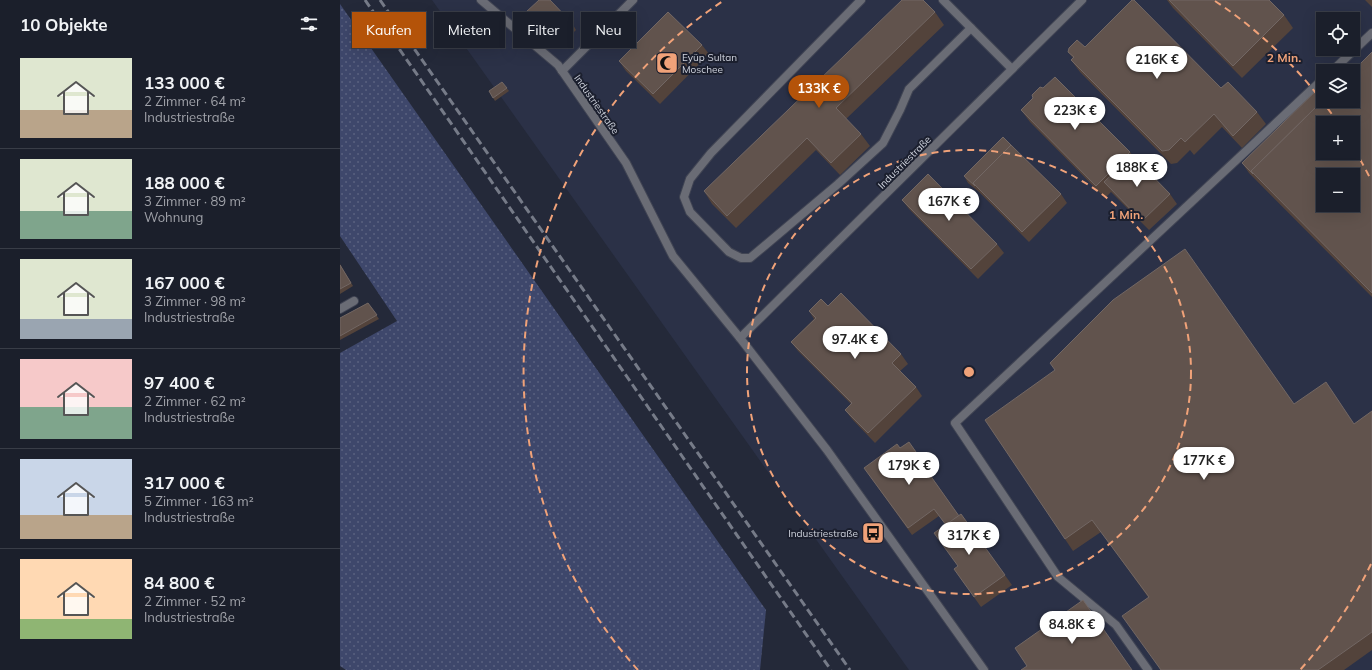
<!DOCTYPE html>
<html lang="de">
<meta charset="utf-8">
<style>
:root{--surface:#1b1f2b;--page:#282c37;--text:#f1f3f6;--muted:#a0a2a9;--line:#393d47;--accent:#b45309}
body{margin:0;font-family:Mulish,sans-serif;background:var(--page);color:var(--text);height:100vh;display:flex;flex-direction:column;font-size:15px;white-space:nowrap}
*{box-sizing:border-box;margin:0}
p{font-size:13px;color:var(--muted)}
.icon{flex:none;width:22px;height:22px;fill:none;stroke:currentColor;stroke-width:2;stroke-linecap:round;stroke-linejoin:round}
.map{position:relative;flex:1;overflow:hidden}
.details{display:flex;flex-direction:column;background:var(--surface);width:340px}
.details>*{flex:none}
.top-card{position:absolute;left:12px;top:12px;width:380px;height:36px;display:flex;gap:8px}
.fabs{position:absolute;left:976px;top:12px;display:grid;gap:8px}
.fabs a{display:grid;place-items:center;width:44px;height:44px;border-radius:0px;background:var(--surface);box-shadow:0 4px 16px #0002,0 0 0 1px var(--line);font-size:20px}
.price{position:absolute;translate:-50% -34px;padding:0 9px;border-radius:14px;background:#fff;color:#222;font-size:13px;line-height:26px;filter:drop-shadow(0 1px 2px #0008)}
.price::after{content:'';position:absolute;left:50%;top:24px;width:12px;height:9px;margin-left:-6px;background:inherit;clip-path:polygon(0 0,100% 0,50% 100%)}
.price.on{background:var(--accent);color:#fff}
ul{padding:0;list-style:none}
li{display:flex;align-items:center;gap:12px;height:100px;padding:0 20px}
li+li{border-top:1px solid var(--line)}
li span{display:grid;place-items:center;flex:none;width:112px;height:80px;border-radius:0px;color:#555}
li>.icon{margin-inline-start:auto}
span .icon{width:48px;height:48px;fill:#fffc;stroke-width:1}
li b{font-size:17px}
h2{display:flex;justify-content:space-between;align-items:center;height:48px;padding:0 20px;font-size:17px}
.tag{padding:0 14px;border-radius:0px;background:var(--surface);box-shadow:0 4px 16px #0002,0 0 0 1px var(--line);font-size:14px;line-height:36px}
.tag.on{background:var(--accent);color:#fff}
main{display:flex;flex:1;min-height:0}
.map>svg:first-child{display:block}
</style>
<main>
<section class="details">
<h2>10 Objekte<svg class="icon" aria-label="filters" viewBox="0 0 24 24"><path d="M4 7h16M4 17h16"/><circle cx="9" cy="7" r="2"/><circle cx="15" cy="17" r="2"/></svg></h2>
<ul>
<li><span style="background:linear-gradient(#dfe7d0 65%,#b9a48a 0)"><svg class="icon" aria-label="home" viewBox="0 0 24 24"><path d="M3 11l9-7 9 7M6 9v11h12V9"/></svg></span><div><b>133 000 €</b><p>2 Zimmer · 64 m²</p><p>Industriestraße</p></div></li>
<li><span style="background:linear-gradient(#dfe7d0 65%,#7fa58c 0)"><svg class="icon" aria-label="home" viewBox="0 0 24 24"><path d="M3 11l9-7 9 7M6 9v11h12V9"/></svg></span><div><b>188 000 €</b><p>3 Zimmer · 89 m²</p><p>Wohnung</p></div></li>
<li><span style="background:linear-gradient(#dfe7d0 75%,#9aa5b1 0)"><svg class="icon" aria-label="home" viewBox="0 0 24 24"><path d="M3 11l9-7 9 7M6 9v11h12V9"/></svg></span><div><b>167 000 €</b><p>3 Zimmer · 98 m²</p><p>Industriestraße</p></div></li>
<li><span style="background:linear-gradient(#f6c9c9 60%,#7fa58c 0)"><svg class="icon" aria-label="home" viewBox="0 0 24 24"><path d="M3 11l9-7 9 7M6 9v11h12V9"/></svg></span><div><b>97 400 €</b><p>2 Zimmer · 62 m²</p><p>Industriestraße</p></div></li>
<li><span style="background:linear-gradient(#c9d6e8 70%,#b9a48a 0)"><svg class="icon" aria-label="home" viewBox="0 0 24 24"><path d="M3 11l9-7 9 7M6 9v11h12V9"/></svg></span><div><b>317 000 €</b><p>5 Zimmer · 163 m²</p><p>Industriestraße</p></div></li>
<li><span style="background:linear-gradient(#ffd9b3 75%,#8fb573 0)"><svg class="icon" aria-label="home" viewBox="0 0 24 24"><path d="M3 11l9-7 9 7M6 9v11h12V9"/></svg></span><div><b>84 800 €</b><p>2 Zimmer · 52 m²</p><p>Industriestraße</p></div></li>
</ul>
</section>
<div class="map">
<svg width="1032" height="670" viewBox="0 0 1032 670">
<defs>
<pattern id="grass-dots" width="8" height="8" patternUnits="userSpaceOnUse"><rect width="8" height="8" fill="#3e476b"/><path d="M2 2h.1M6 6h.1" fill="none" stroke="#596180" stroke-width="1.8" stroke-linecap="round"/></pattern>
</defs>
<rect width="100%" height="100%" fill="#242939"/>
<path fill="#2b3147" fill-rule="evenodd" d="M92,0H1032V670H569ZM983,19H1013V49H983ZM983,71H1013V101H983ZM983,123H1013V153H983ZM983,175H1013V205H983Z"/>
<path fill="url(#grass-dots)" d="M0,4L426,610L420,670H6L0,666V353L57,321L0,236Z"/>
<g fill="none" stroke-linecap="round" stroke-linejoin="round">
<g stroke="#404453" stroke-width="10">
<g id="service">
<path d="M521,0L371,153L350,179L344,197L350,212L389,252L401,258H410L498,184L543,143L560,110L569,89L631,28"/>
<path d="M603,0L672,69"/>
<path d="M222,71L293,0"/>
<path d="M992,71L1032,33"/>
<path d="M0,309L14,301"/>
<path d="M808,670L776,625L718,577L615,423L983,79"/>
</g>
</g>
<g stroke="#404453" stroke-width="10">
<g id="minor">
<path d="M141,0L218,65L286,163L333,256L400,338L487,450L644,670"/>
<path d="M400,338L742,0"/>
</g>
</g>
<use href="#service" stroke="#6a6c75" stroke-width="8"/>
<use href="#minor" stroke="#6a6c75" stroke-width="8"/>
<g stroke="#767b88" stroke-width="3" stroke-dasharray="8 4" stroke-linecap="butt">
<path d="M25,0C181,223 335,447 491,670"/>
<path d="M40,0L510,670"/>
</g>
</g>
<g fill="#53433b">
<path d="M827,0H929L944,15L953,28L902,78L833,8Z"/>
<path d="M1025,0H1032V7Z"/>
<path d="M186,12L232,23L236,30L219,47L191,19Z"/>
<path d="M595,12L604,25L506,119L521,134L530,146L500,175L476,150L396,228L372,204L364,191Z"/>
<path d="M362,45L369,54L320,104L286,71L279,61Z"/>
<path d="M728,52L881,88L917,112L926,124L902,148L882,127L854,155L850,150L837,163L831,164L740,72L731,60L733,58Z"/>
<path d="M1032,52V297L909,173L902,163L983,101Z"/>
<path d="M162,82L169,91L155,101L149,91Z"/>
<path d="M681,110L790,152L792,155L830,194L837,204L809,230L771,192L765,198L690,122Z"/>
<path d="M671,145L721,194L727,203L689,242L639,192L628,183L624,176Z"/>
<path d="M562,200L657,244L664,253L638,279L569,209Z"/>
<path d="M0,264L13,286L0,294Z"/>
<path d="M28,303L39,319L0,340V318Z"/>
<path d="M488,306L561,354L568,364L560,371L576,387L582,396L535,443L512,419L505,410L511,404L458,351L451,342L474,319L469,311Z"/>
<path d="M954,404L1014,424L1032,411V650L1004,670H820L808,597L761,532L733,551L645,420Z"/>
<path d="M569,442L588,468L586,469L619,516L621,514L672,585L641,607L614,569L618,566L606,525L599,516L572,535L524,468L560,448Z"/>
</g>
<g fill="#61534d" stroke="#726764" fill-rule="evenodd">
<path d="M199,0H210L232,23L214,40L186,12Z"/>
<path d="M562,0H583L595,12L496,108L521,134L491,163L467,138L387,216L364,191Z"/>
<path d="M792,0H794L881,88L888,82L917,112L893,136L874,114L845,142L841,138L829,150L822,151L731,60L734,57L728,52L729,48L737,40L745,47Z"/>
<path d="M829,0H929L944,15L893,66Z"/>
<path d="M328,12L362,45L313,94L279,61Z"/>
<path d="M1032,52V293L911,171L983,100V101H1013V71ZM983,123H1013V153H983ZM983,175H1013V205H983Z"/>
<path d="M715,77L790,152L756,186L681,110L693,98L692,95L700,87L703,88Z"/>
<path d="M162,82L167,88L153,98L149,91Z"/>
<path d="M980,87L983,90V100L911,171L913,174L902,163Z"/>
<path d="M663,137L671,145L633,183L635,186L624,176Z"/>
<path d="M671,145L721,194L682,232L633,183Z"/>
<path d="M792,155L830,194L802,221L764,182Z"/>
<path d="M588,174L657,244L631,269L562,200Z"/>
<path d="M845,249L954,404L986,382L1014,424L1032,411V632L978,670H821L782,616L809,597L752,520L725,539L645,420L715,370L710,363L773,300Z"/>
<path d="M0,265L11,283L0,289Z"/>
<path d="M501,293L561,354L552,363L576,387L528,433L505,410L512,403L451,342L476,318L469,311L481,299L488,306Z"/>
<path d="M28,303L37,315L0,336V318Z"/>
<path d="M569,442L583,462L576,467L580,472L585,468L619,516L606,525L594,509L568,528L524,468L557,444L560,448Z"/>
<path d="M621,514L665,575L634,597L614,569L618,566L594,533Z"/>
<path d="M743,600L792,670H681L687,666L675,648Z"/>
</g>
<g fill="none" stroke="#f0a279" stroke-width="2" stroke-dasharray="7 5">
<circle cx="629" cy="372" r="222"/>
<path d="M1031 564A445 445 0 0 1 960 670M298 670A445 445 0 0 1 383 1M875 1A445 445 0 0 1 996 120M1014 149A445 445 0 0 1 1031 180"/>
</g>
<defs>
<g id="mosque-square" transform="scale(1.15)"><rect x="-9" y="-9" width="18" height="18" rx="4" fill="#f0a279" stroke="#1b1f2e"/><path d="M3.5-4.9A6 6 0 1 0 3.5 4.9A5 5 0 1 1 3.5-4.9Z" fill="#111"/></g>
<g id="bus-square" transform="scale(1.15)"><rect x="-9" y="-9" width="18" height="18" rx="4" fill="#f0a279" stroke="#1b1f2e"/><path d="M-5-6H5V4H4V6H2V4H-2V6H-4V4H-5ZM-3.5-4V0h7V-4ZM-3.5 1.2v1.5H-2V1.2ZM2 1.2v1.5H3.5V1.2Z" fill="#111"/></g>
</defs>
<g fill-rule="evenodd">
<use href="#mosque-square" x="327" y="63"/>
<use href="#bus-square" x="533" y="533"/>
</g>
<g text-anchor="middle" stroke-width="4" stroke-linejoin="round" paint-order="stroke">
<g font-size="10" fill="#d0d4de" stroke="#1b1f2e" text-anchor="start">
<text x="342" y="61">Eyüp Sultan<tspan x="342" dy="12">Moschee</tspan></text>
<text x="518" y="537" text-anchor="end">Industriestraße</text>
</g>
<g font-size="10" fill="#d0d4de" stroke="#1b1f2e">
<text transform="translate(257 104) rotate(55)" y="4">Industriestraße</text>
<text transform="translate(564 162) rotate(-45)" y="4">Industriestraße</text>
</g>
</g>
<circle cx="629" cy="372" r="6" fill="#f0a279" stroke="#1b1f2e" stroke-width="2"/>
<g font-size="12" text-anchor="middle" font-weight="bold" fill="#f0a279" stroke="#1b1f2e" stroke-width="4" stroke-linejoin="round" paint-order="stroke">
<text x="944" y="62">2 Min.</text>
<text x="786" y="219">1 Min.</text>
</g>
</svg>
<div class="fabs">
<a><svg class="icon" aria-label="locate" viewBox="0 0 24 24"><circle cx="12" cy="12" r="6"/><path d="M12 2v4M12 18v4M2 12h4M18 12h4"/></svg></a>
<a><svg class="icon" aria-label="layers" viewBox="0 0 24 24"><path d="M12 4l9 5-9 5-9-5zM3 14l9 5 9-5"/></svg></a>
<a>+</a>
<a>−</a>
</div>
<b class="price" style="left:817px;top:80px">216K €</b>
<b class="price on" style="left:479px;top:109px">133K €</b>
<b class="price" style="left:735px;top:131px">223K €</b>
<b class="price" style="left:797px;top:188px">188K €</b>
<b class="price" style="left:609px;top:222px">167K €</b>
<b class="price" style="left:515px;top:360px">97.4K €</b>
<b class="price" style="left:864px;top:481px">177K €</b>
<b class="price" style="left:569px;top:486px">179K €</b>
<b class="price" style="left:629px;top:556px">317K €</b>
<b class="price" style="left:732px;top:645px">84.8K €</b>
<div class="top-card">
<a class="tag on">Kaufen</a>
<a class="tag">Mieten</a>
<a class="tag">Filter</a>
<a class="tag">Neu</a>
</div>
</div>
</main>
